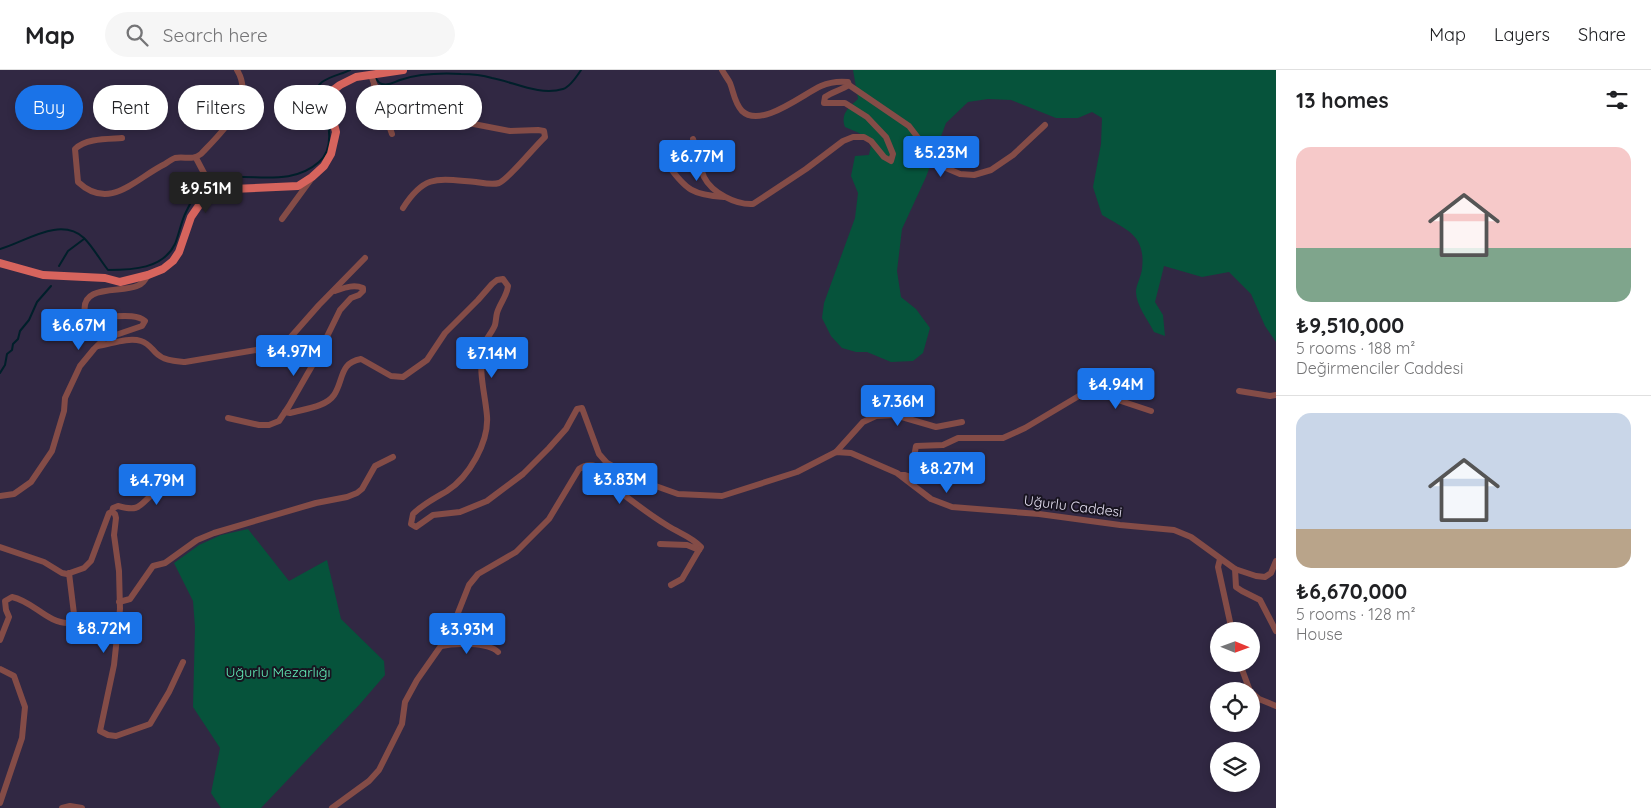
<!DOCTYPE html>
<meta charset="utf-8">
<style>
:root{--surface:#fff;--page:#f6f6f6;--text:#202124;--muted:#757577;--line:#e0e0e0;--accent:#1a73e8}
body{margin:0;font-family:Quicksand,sans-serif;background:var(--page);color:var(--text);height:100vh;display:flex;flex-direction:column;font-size:19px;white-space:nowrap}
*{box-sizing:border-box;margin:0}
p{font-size:16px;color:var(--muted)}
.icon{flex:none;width:28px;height:28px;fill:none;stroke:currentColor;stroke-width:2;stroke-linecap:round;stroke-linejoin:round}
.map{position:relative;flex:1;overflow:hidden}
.sheet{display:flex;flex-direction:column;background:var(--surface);width:375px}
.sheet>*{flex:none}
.hud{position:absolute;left:15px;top:15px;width:475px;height:45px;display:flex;gap:10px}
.needle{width:32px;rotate:91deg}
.fabs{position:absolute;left:1210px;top:552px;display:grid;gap:10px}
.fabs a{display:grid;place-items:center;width:50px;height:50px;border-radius:50%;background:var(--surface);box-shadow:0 2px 8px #0003;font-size:25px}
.price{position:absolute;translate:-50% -42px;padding:0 11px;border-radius:5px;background:var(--accent);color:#fff;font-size:16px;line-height:32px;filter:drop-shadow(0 1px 2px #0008)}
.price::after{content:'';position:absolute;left:50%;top:30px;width:15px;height:11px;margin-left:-8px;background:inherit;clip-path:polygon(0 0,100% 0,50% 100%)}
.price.active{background:#222;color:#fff}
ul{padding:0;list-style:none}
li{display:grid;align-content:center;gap:10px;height:265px;padding:0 20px}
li+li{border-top:1px solid var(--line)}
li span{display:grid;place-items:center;height:155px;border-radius:15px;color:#555}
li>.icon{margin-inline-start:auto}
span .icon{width:90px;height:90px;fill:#fffc;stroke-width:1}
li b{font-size:21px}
h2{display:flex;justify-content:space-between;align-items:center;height:60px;padding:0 20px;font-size:21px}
.tag{padding:0 18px;border-radius:22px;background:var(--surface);box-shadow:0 2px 8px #0003;font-size:18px;line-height:45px}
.tag.active{background:var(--accent);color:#fff}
header{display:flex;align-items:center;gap:30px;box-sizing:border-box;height:70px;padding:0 25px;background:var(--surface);border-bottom:1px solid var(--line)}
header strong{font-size:24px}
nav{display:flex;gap:28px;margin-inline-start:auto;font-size:18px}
.search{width:350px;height:45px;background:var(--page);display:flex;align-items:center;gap:12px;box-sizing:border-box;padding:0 18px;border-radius:28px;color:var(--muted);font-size:19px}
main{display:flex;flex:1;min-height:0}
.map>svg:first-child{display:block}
</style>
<header>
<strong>Map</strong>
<div class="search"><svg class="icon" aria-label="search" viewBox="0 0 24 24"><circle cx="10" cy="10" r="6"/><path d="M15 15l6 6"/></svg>Search here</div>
<nav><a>Map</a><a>Layers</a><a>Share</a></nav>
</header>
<main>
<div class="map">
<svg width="1276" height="738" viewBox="0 0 1276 738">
<rect width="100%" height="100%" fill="#312843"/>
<g fill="#06533b">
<path d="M853,0H1276V272L1265,256L1251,224L1229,202L1202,207L1164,196L1155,232L1163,245L1165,266L1154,262C1148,250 1136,235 1136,222C1136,215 1141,207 1142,199C1146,165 1127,160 1102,145L1093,117L1101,74L1102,48L1092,42L1078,48H1056L1011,30L988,29L968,32L946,53L926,107L902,159L897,201L901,227L916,239L930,258L923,283L913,291L891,292L867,282H856L842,278L831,266L822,248L824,233L855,148L858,123L851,106L855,86L869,85L871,75L859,63L845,57C840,44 849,37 858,29Z"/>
<path d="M248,459L289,511L327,490L341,549L384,591L385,605L360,634L261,738H221L211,723L220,678L193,637L195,557L193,531L174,493L199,475L221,465Z"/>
</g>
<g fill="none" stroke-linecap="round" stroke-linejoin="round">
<g stroke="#001f2a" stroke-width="2">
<path d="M375,7C377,10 378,13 382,14C390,16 394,12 400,10C418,4 443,3 461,4C471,4 482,5 492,8C514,12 539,26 563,19C570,17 577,6 581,0"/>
<path d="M0,179C25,172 60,146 84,168C93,177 100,190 108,200C132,200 163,199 175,174C179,164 181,152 186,142C190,134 194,125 200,119C231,92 283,124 319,92C334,79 330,54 323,38C321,34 317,29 316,25C315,21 319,14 322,12C330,6 342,4 350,0"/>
<path d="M59,196L68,181L84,169"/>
<path d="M0,303L5,295L7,284L12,280L13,274L18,269L20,261L29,250L37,232L51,216"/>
</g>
<g stroke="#844c47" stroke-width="6">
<path d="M722,0C724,4 728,9 730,13C734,23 734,32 742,41C761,59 803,24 821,16C830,12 838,11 848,12L849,15L909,56L939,95L960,104L974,105L991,100L1013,85L1045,55"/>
<path d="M371,5L392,64"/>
<path d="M374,15L385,26L432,46L510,61L538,60L544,61L545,67C534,77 509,109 499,113C492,115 483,113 476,112C439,109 425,103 403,138"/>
<path d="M122,68C108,69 86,68 75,79L78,112C110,142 136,108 165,94C168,92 172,89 175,88C185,86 192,91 201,84C222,62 256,31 237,0"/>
<path d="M693,69C697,81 699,95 704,107C712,123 736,135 753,134L806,99L843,71L853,67H864L871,71L884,87L891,91L893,84L886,67L867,47L845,33H824L825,27C832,22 841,20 849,15"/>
<path d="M196,88L214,122"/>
<path d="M668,95C686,120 693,125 724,127"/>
<path d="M282,149L312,108"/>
<path d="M98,276C111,274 128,267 141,271C148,273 151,278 156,283C164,291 175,291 185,292L274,277L289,269L319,235L365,188"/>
<path d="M1088,320L1151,341"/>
<path d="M1239,321L1270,326L1276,325"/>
<path d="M285,342L290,343C304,339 326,337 334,325C344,310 339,293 361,289L391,306L403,307L427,290L445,263L478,230L492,214L497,210L503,209L508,216C507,226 500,233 497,243C496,247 496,251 495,255C492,263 485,269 483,278C478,302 485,323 487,346C489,372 469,407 447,421C435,428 423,434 413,444L411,454L416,457L433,445L460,442L487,431L523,404L549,378L566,359L577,339L582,338L599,384L607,393L636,409L678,424L722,426L797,402L836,382L851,383L897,403L931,429L952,437L1039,444L1120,455L1174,460L1191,467L1235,499L1256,506L1265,507L1271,503L1276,491"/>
<path d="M228,348L259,355H269L279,351L289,336L316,289L340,240L351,228L359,225L363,221V218C353,214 344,218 335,221"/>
<path d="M836,382L863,352L876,346L895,345L936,357L962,352"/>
<path d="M584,398H590C615,418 640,439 668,456C679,463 692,467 701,477L699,480L687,475L660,474"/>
<path d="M901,405H905L919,410L923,408L924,405L914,387L916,376L943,375L958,368H1003L1025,358L1104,311"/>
<path d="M0,426L14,424L31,412L52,381L64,341L65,328L80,296L94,279L104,269L142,256L145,251C132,240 101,252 85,243C80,214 120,223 137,216C143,214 145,210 148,205"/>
<path d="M112,442L113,438L118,436C143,443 139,433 157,421C165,415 176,410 185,405"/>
<path d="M0,477L44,492L62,503L67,504L84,498L91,491L109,443L112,442L115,444L116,448L114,465L119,501L120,539L114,595L100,661L108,665L116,666L150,654L169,622L183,592"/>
<path d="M1220,489L1218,497L1232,561"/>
<path d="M1235,499L1236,517L1242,521L1260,530L1276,561"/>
<path d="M671,515L682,509L699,480"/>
<path d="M119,532L130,529L153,496L165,493L197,470L214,463L316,433L347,427L357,423L362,419L375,396L393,387"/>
<path d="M0,570L9,547L6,540L5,531L12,527C33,531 48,554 69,553L74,544L69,503"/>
<path d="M441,576C454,573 488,572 498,582"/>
<path d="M1240,594L1250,621"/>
<path d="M0,599L14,606L25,637L22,668L0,733"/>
<path d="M1251,622L1259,629L1276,636"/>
<path d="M62,738L70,736L82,738"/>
<path d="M332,738L369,711L379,700L402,654L405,632L417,610L450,563L469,515L478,504L516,482L549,449L579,399C596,387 609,408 629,407"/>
</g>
<path stroke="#d7645d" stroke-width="8" d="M0,193L43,205L105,208L120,212L148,205L163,199L173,191L179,182L191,147L202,131L209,124L217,121L232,119L298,116L312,107L324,96L331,84L336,62L329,35L332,21L340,15L356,7L403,0"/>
</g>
<g text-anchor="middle" stroke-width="4" stroke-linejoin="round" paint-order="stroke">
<g font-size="14" fill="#e4dff1" stroke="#181420">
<text transform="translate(1073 436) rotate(7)" y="5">Uğurlu Caddesi</text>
</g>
<g font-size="14" fill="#63eeb9" stroke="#181420">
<text x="278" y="607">Uğurlu Mezarlığı</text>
</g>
</g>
</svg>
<div class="fabs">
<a><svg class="needle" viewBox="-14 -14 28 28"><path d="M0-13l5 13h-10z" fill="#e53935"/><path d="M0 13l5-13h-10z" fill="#757577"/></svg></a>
<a><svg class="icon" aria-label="locate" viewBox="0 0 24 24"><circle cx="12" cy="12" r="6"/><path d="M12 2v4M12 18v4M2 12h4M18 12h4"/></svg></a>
<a><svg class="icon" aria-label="layers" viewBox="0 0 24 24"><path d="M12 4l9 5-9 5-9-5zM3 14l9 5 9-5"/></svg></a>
</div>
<b class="price" style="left:941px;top:108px">₺5.23M</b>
<b class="price" style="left:697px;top:112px">₺6.77M</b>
<b class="price active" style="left:206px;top:144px">₺9.51M</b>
<b class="price" style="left:79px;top:281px">₺6.67M</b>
<b class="price" style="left:294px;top:307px">₺4.97M</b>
<b class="price" style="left:492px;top:309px">₺7.14M</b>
<b class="price" style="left:1116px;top:340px">₺4.94M</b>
<b class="price" style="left:898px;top:357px">₺7.36M</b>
<b class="price" style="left:947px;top:424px">₺8.27M</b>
<b class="price" style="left:620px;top:435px">₺3.83M</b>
<b class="price" style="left:157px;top:436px">₺4.79M</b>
<b class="price" style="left:104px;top:584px">₺8.72M</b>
<b class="price" style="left:467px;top:585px">₺3.93M</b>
<div class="hud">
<a class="tag active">Buy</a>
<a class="tag">Rent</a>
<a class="tag">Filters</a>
<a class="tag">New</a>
<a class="tag">Apartment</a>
</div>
</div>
<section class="sheet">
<h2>13 homes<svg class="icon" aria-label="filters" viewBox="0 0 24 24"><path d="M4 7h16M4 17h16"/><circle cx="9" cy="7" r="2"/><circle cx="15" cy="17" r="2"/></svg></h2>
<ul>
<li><span style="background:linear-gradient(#f6c9c9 65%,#7fa58c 0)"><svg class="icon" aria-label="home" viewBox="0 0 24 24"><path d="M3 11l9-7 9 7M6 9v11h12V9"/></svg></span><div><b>₺9,510,000</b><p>5 rooms · 188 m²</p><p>Değirmenciler Caddesi</p></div></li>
<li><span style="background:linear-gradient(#c9d6e8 75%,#b9a48a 0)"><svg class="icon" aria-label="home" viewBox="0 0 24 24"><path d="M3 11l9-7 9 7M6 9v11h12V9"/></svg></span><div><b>₺6,670,000</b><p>5 rooms · 128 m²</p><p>House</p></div></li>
</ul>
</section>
</main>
